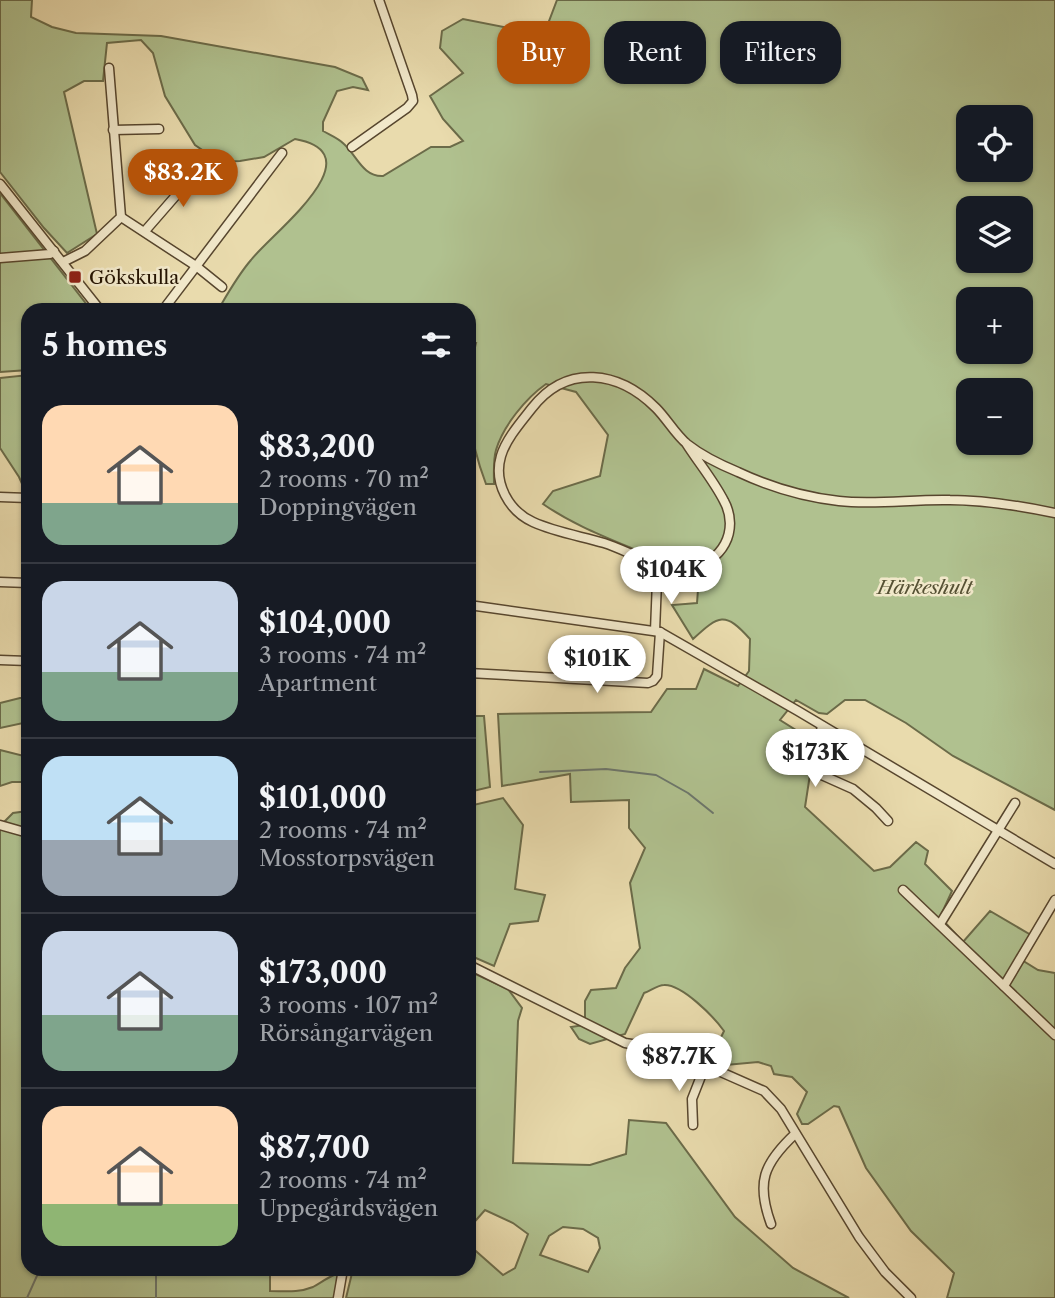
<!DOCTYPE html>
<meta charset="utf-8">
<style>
:root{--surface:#171b24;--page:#20242c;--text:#f1f3f6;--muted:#9ea1a6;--line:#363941;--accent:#b45309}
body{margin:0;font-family:"Libre Caslon Text",serif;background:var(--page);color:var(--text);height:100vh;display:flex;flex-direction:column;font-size:26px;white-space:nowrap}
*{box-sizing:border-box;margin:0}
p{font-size:23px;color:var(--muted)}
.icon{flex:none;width:38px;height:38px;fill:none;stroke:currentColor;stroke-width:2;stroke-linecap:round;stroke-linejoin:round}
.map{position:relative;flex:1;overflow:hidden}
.panel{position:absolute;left:21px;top:303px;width:455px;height:973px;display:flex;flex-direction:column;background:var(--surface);border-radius:21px;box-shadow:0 2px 5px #0004}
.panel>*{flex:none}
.hud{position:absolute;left:497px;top:21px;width:452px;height:63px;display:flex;gap:14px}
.tools{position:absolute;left:956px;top:105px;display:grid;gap:14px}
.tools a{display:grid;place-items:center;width:77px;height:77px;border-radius:14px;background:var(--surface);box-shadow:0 2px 5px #0004;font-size:35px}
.price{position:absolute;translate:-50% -60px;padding:0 16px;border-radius:24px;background:#fff;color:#222;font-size:23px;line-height:46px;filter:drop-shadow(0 2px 4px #0008)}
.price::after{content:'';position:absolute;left:50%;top:42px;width:21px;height:16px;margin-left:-10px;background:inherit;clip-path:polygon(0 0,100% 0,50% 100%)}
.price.active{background:var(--accent);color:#fff}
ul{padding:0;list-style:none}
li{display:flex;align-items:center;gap:21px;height:175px;padding:0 21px}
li+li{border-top:2px solid var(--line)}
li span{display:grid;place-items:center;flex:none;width:196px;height:140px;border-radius:21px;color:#555}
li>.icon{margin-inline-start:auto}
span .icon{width:84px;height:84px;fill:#fffc;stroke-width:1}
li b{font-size:30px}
h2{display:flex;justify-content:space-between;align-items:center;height:84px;padding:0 21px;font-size:30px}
.chip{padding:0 24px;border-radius:21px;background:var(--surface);box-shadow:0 2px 5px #0004;font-size:24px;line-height:63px}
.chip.active{background:var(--accent);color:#fff}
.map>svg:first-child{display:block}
</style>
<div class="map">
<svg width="1055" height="1298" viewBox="0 0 1055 1298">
<rect width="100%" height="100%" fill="#e9dbad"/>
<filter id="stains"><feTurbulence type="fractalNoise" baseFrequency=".00286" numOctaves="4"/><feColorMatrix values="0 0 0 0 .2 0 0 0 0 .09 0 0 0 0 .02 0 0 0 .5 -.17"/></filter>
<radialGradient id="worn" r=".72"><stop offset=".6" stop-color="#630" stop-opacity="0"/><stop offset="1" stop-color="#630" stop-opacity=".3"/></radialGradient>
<g fill="#b0c18f" stroke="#6b6b49" stroke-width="2" fill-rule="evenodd">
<path d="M0,0H32L31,17L52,27L76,33L161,36L335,67L362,78L368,90L353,87L337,91L323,122V131C330,135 338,138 344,144C357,156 363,177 383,176L431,147H450L463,141L443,119L430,96L463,73L440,48L442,31L463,19L524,31L546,29L557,0H1055V810L953,756L906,723L865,700H845L827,714L819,713L796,700L780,720L815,742L805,807L874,871L890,867L916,842L928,851L925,864L952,891L940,917L963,942L990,911L1031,935L1017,957L1038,970L1055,973V1298H947L954,1273L911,1231L866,1168L839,1107L834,1106L808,1124H802L797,1114L807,1092L792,1077L774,1074L771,1066L758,1062L715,1066L710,1060L724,1031C714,1017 682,984 664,985C658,985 650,991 644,993L625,1034L590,1044L579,1039L571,1027L585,1025V1001L591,990L616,988L625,968L640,948L630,883L645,848L629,828V800L571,802L570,774L502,786L498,714L651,712L667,689H696L704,669L738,686L749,671L750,639C725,611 719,615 693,639L672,605L697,603L699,576C674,572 664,562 643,553C608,538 575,526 543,504L553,491L600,476L608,435L576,392L546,384C526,398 503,426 496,450C493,460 494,473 494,484H486C468,437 465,399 475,349L469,368V348L475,347L476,343H469V310H218C228,293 238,275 251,260C272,233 378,154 295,139L264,157L240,161L220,162L195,145L165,96L153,53L141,40L107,43L103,81H84L64,92L97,234L67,253L44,228L0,172ZM968,117H1020V170H968ZM968,208H1020V261H968ZM968,299H1020V352H968ZM968,390H1020V443H968Z"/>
<path d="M0,193L91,310H28V370L0,372Z"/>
<path d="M28,375V497L19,477L0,448V378Z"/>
<path d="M20,698H28V722L0,728V703Z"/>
<path d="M469,716H484L490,787L469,792Z"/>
<path d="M0,750L28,757V782H12L0,786Z"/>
<path d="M503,798L523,825L515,889L545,895L538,921L510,924L494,966L469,955V806Z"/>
<path d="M28,811V1269H270V1291C285,1291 298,1293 313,1287C320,1283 327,1278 334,1275L335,1269H340L335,1298H0V826L13,813Z"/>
<path d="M469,971L508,989L522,1008L518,1021L513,1163L590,1165L626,1154L629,1120L666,1123L735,1217L793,1268L849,1298H346L353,1269H469V1245L503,1275L515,1268L528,1234L513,1223L485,1210L469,1228ZM563,1227L583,1229L598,1238L600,1248L588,1272L540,1255L549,1236Z"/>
</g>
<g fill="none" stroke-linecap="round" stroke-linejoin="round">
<g stroke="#6c776d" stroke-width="2">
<path d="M540,772L606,769L656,775L688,793L713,813"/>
<path d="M156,1269V1298"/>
<path d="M27,1298L40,1269"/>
</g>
<g stroke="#57462e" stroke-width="11">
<g id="minor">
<path d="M113,130L159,129"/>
<path d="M352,147L407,108L413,101L412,95L379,0"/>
<path d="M0,184L100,310"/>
<path d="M121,217L196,266L222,287"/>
<path d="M145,231L199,169"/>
<path d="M0,258L50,254L54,251"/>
<path d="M63,262L85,251L121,217L109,68"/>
<path d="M163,310L282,153"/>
<path d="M686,443C698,462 714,481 724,501C740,530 722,564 689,567C658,571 632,552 604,543C580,536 555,532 533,522C509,511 493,483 501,456C506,439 521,422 532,408C567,363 619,371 656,408C667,419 675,434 687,444C701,455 721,465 738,472C770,487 803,497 839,501C875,505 913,499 950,500C985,500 1021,506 1055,513"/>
<path d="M0,497L28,498"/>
<path d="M0,582L28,583"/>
<path d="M469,605L660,632L798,711L1055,864"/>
<path d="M655,631L657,581"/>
<path d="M0,660L28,661"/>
<path d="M469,673L648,683L653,681L657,676L660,632"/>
<path d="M822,726L813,768L815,772L853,789L876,808L888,821"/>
<path d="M0,825L28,833"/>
<path d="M903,890L1055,1035"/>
<path d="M940,924L1015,803"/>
<path d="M469,965L625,1043L671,1050L764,1091L781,1109L859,1237L885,1272L911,1298"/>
<path d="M1004,986L1055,900"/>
<path d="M693,1125L692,1099L705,1066"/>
<path d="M771,1224C756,1183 763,1164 795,1134"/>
<path d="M338,1298L343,1269"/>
</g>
</g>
<use href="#minor" stroke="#f1e8ca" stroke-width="8"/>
</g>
<rect fill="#8f2418" stroke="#f1e8ca" stroke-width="2.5" x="68" y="270" width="14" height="14" rx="3.5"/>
<g text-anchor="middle" stroke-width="5" stroke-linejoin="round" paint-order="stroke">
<g font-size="19" fill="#261503" stroke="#f1e8ca" text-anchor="start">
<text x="89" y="284">Gökskulla</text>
</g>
<g font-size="19" font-style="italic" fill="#565134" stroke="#f1e8ca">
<text x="925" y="594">Härkeshult</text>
</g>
</g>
<rect width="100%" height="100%" filter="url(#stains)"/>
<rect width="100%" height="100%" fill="url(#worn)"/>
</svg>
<div class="tools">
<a><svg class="icon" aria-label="locate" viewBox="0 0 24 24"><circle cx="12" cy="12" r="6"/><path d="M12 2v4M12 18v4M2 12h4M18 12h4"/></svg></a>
<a><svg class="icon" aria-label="layers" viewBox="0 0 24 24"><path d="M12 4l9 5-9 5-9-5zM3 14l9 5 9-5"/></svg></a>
<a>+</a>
<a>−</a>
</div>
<b class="price active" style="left:183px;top:209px">$83.2K</b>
<b class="price" style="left:671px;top:606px">$104K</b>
<b class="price" style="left:597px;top:695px">$101K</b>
<b class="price" style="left:815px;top:789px">$173K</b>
<b class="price" style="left:679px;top:1093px">$87.7K</b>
<div class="hud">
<a class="chip active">Buy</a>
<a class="chip">Rent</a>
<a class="chip">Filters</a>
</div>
<section class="panel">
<h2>5 homes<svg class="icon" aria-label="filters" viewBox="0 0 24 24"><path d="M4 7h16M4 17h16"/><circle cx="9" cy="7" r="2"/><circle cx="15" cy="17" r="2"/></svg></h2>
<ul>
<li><span style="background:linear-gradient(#ffd9b3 70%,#7fa58c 0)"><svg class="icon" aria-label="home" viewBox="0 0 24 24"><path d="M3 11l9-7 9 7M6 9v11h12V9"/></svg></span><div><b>$83,200</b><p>2 rooms · 70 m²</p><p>Doppingvägen</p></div></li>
<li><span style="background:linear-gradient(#c9d6e8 65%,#7fa58c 0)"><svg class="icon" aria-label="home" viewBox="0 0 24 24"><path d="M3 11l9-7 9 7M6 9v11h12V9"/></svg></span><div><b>$104,000</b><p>3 rooms · 74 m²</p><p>Apartment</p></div></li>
<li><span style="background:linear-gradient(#bfe0f5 60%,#9aa5b1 0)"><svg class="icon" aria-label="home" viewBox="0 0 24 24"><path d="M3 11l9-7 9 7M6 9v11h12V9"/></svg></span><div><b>$101,000</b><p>2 rooms · 74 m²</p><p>Mosstorpsvägen</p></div></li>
<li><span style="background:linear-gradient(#c9d6e8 60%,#7fa58c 0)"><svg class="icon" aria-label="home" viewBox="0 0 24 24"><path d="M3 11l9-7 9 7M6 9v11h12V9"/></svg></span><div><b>$173,000</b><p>3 rooms · 107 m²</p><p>Rörsångarvägen</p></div></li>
<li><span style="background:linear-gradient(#ffd9b3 70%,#8fb573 0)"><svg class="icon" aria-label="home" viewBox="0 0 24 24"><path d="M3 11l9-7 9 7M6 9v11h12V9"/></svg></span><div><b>$87,700</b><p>2 rooms · 74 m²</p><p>Uppegårdsvägen</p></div></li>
</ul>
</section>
</div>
